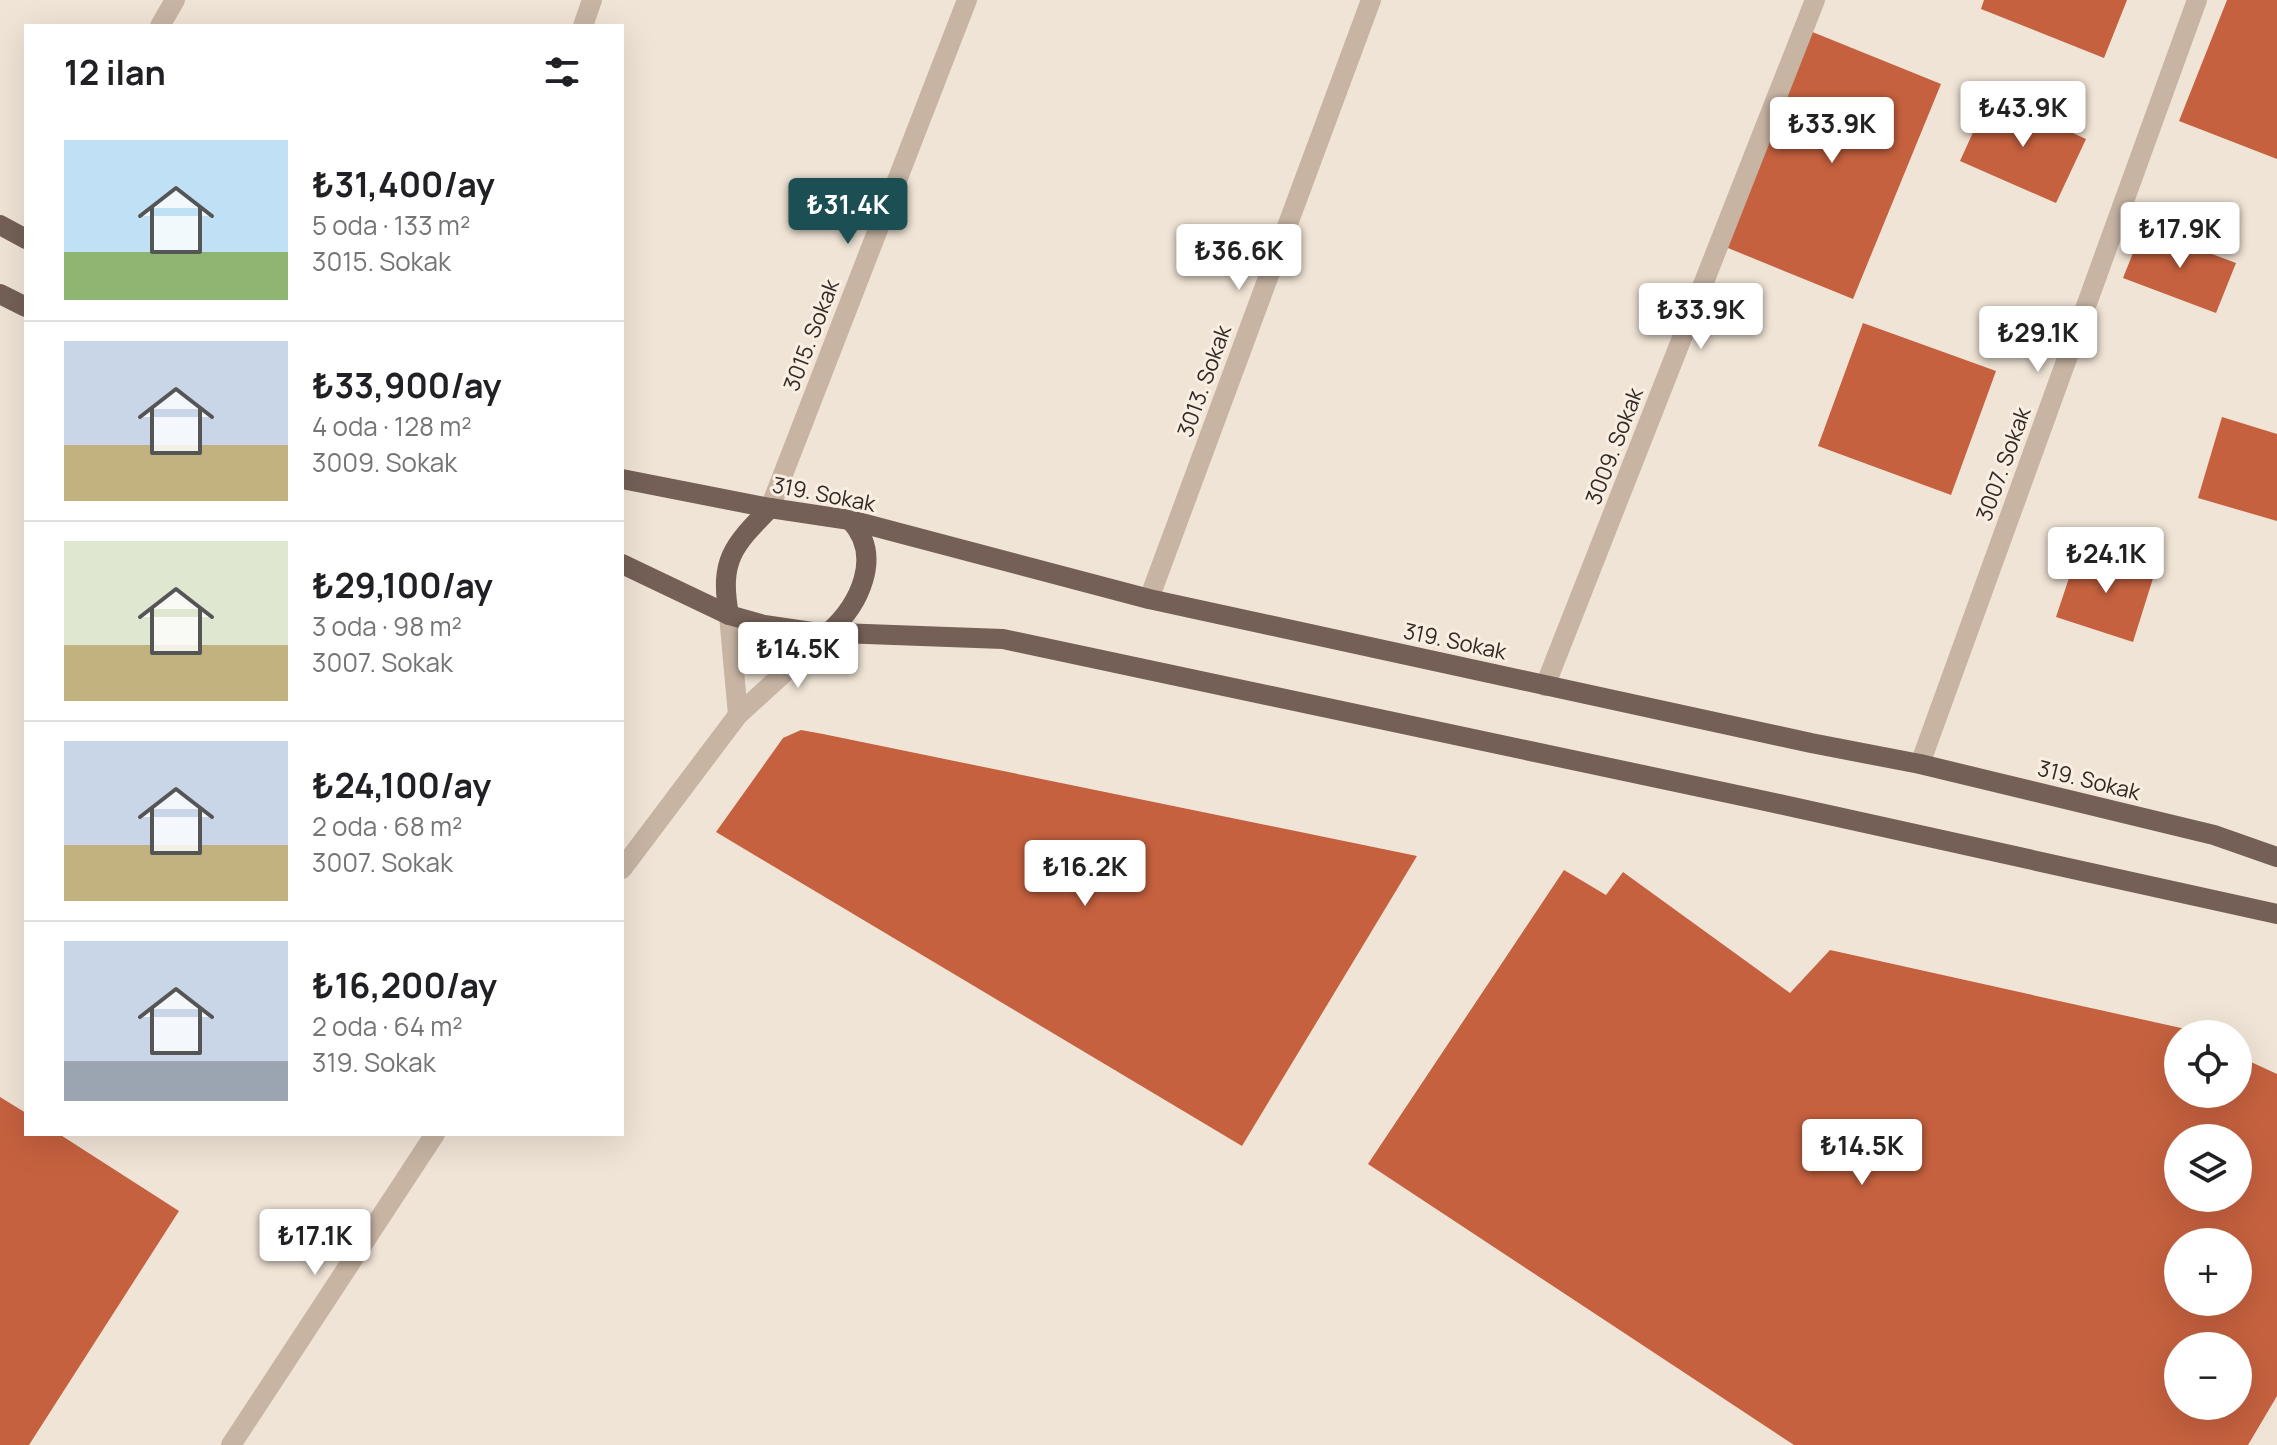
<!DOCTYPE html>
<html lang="tr">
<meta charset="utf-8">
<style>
:root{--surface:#fff;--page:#f2f2f2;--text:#202124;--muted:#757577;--line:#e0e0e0;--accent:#1b4f53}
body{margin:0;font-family:Manrope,sans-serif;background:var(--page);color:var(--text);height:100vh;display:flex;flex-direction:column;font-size:30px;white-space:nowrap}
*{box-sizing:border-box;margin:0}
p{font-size:26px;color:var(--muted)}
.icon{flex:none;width:44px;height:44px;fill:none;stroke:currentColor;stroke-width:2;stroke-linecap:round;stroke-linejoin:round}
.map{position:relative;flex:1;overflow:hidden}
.details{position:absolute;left:24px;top:24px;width:600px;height:1112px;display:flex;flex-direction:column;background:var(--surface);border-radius:0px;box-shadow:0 8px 32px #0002}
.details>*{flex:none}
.buttons{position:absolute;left:2164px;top:1020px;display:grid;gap:16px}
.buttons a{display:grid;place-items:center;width:88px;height:88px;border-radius:50%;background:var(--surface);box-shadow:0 8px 32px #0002;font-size:40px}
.price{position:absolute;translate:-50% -68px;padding:0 18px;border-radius:8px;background:#fff;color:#222;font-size:26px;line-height:52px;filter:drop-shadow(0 2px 4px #0008)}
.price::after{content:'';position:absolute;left:50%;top:48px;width:24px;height:18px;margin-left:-12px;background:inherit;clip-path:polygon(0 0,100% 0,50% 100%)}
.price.selected{background:var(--accent);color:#fff}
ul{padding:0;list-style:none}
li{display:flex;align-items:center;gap:24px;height:200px;padding:0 40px}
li+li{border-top:2px solid var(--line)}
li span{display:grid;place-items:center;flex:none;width:224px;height:160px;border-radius:0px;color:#555}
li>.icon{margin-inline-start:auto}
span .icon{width:96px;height:96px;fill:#fffc;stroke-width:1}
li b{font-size:34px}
h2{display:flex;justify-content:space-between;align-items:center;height:96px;padding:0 40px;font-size:34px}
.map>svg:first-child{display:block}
</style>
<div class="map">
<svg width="2277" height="1445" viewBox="0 0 2277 1445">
<rect width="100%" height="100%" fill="#f0e4d6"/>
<g fill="#c5613f" fill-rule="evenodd">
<path d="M1984,0H2127L2104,58L1981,9Z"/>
<path d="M2227,0H2277V159L2179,121Z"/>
<path d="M1810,31L1941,84L1853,299L1723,246Z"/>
<path d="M1990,95L2086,139L2056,203L1960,161Z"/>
<path d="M2143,228L2236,263L2216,313L2123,278Z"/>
<path d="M1863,323L1996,371L1951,495L1818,446Z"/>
<path d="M2222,417L2277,434V521L2198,498Z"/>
<path d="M2079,548L2155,572L2133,642L2056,617Z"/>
<path d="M801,730L823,734L1417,856L1242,1146L716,832L783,738Z"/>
<path d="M1564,870L1606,895L1623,872L1790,993L1830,950L2181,1028L2193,1034H2178V1094H2238V1056L2277,1074V1396L2248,1445H1794L1368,1164ZM2178,1138H2238V1198H2178ZM2178,1242H2238V1302H2178ZM2178,1346H2238V1406H2178Z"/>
<path d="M0,1097L26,1113V1134H59L179,1211L29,1445H0Z"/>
</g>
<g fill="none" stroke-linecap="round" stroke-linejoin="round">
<g stroke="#c7b4a3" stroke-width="20">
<path d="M160,26L175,0"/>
<path d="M583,26L592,0"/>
<path d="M770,508L967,0"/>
<path d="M1149,599L1371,0"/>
<path d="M729,615L738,715"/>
<path d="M1545,686L1815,0"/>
<path d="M1920,764L2197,0"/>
<path d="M622,869L738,715L829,632"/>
<path d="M231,1445L435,1134"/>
</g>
<g stroke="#746056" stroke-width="20">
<path d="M0,225L26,239"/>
<path d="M0,294L26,307"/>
<path d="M622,479L770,508L850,520L1149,599L1811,743L1920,764L2214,835L2277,857"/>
<path d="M622,564L729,615L764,625L812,632L1003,639L1756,799L2277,914"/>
<path d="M729,615C719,560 733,546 770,508"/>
<path d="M829,632C859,605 884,556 850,520"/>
</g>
</g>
<g text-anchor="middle" stroke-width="6" stroke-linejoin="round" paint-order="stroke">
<g font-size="22" fill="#322925" stroke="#f8eee2">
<text transform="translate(811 335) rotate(-69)" y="8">3015. Sokak</text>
<text transform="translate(1204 381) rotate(-70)" y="8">3013. Sokak</text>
<text transform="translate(1614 446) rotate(-69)" y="8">3009. Sokak</text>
<text transform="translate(2003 464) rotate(-70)" y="8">3007. Sokak</text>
<text transform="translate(824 494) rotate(11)" y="8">319. Sokak</text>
<text transform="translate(1455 641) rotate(12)" y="8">319. Sokak</text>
<text transform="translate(2089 780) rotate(14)" y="8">319. Sokak</text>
</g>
</g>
</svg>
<div class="buttons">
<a><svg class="icon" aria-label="locate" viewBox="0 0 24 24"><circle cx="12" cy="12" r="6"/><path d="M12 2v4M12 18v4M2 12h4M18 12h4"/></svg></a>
<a><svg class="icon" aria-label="layers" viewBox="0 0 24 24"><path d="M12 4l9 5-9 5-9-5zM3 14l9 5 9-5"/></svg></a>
<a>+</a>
<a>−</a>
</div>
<b class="price" style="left:2023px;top:149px">₺43.9K</b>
<b class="price" style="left:1832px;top:165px">₺33.9K</b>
<b class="price selected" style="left:848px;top:246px">₺31.4K</b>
<b class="price" style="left:2180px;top:270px">₺17.9K</b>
<b class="price" style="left:1239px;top:292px">₺36.6K</b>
<b class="price" style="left:1701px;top:351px">₺33.9K</b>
<b class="price" style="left:2038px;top:374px">₺29.1K</b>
<b class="price" style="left:2106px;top:595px">₺24.1K</b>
<b class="price" style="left:798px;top:690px">₺14.5K</b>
<b class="price" style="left:1085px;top:908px">₺16.2K</b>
<b class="price" style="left:1862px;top:1187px">₺14.5K</b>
<b class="price" style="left:315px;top:1277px">₺17.1K</b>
<section class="details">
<h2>12 ilan<svg class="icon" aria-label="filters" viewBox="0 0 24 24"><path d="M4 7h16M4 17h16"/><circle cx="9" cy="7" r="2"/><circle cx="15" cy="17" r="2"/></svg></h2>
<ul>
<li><span style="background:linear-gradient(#bfe0f5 70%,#8fb573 0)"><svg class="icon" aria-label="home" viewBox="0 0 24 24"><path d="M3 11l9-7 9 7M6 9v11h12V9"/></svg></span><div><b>₺31,400/ay</b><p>5 oda · 133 m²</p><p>3015. Sokak</p></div></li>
<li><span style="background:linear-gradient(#c9d6e8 65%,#c2b280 0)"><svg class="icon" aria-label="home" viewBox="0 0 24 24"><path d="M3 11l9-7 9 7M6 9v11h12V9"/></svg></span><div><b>₺33,900/ay</b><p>4 oda · 128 m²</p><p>3009. Sokak</p></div></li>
<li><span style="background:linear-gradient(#dfe7d0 65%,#c2b280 0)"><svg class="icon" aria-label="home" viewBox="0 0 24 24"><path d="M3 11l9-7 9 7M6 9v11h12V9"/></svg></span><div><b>₺29,100/ay</b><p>3 oda · 98 m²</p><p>3007. Sokak</p></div></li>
<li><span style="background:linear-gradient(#c9d6e8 65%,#c2b280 0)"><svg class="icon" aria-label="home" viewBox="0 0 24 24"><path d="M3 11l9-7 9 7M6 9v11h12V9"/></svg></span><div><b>₺24,100/ay</b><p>2 oda · 68 m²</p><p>3007. Sokak</p></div></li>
<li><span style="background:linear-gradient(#c9d6e8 75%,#9aa5b1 0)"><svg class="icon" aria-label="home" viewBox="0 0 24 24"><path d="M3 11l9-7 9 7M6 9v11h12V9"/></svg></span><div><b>₺16,200/ay</b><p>2 oda · 64 m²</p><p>319. Sokak</p></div></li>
</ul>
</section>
</div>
